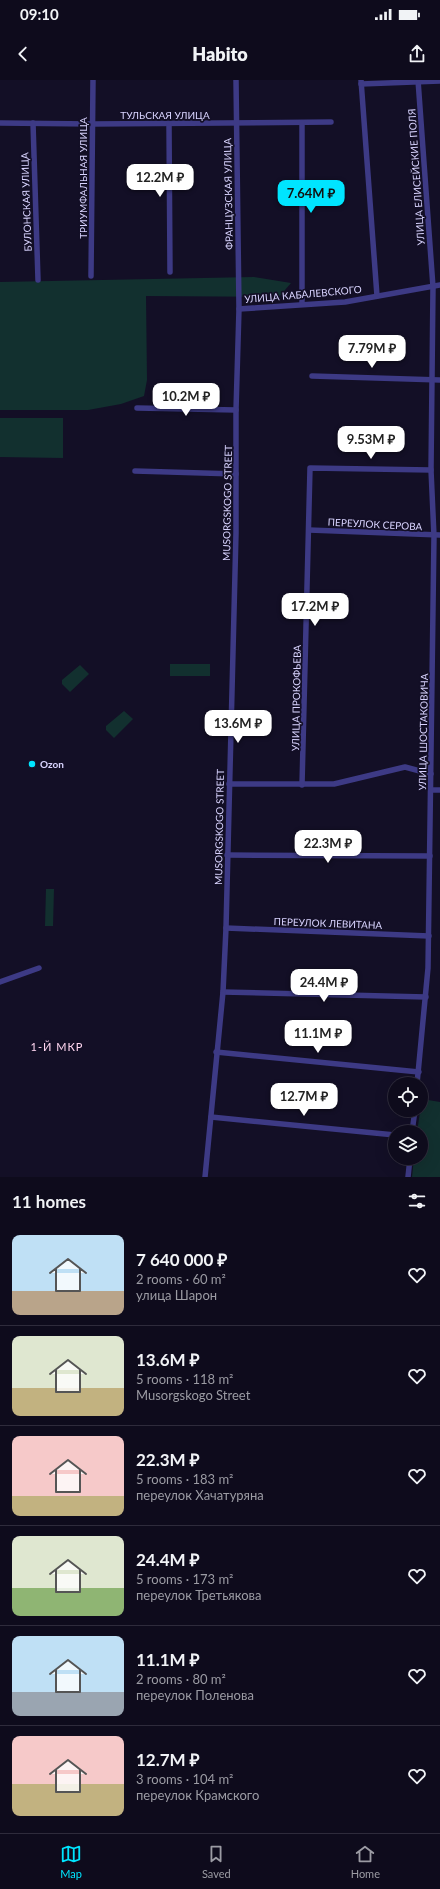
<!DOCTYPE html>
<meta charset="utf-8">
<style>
:root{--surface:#0e0b1c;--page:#171425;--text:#f1f3f6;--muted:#9b9ba3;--line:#2e2b3b;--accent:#00e5ff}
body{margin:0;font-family:Lato,sans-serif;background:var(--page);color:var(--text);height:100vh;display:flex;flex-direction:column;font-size:15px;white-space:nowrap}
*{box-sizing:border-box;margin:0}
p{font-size:13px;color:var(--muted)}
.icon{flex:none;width:22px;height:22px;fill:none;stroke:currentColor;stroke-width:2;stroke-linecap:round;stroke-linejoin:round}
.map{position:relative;height:1097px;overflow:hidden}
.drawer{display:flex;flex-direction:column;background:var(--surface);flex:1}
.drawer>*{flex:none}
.tools{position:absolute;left:388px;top:997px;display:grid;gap:8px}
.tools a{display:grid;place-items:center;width:40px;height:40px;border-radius:50%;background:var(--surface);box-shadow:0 4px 16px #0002,0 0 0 1px var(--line);font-size:20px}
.price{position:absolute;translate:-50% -34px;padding:0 9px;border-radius:8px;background:#fff;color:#222;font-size:13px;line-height:26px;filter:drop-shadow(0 1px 2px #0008)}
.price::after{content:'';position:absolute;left:50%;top:24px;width:12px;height:9px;margin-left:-6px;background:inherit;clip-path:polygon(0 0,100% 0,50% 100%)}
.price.on{background:var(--accent);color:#111}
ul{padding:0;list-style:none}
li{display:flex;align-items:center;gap:12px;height:100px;padding:0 12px}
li+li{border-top:1px solid var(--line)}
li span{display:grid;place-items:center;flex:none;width:112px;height:80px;border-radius:8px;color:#555}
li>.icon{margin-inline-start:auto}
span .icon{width:48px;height:48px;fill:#fffc;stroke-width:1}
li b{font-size:17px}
h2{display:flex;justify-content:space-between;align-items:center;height:48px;padding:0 12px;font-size:17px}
.status{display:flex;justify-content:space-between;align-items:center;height:28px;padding:0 20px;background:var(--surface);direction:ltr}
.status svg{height:11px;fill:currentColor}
header{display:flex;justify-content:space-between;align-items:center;height:52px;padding:0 12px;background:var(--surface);font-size:18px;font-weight:800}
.menu{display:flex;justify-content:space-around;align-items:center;height:56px;border-top:1px solid var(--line);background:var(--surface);font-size:11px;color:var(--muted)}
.menu a{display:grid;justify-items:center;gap:2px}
.menu .on{color:var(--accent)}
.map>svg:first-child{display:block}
</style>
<div class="status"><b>09:10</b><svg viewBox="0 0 49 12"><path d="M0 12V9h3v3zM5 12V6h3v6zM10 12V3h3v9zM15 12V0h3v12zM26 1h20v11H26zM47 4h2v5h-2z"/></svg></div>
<header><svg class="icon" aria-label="back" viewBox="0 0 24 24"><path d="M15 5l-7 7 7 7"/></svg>Habito<svg class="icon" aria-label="share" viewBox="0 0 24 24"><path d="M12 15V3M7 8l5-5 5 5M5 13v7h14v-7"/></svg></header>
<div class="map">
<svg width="440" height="1097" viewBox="0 0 440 1097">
<rect width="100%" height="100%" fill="#130f26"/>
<g fill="#12302f">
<path d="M254,197L291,203L279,217L146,216L147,300L144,316L121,324L88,330H0V202Z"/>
<path d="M0,338H63V378L0,377Z"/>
<rect x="170" y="584" width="40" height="12"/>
<path d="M80,585L89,594L70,612L62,604V600Z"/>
<path d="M124,631L133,639L114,658L106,650V646Z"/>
<path d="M46,809H54L53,846H45Z"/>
<path d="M422,1019L440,1022V1097H412L414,1078H421V1052H417Z"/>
</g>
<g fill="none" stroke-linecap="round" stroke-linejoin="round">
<g stroke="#3d3a85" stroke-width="5.5">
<path d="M361,0L377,216"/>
<path d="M361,4L440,1"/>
<path d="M0,43L92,44L331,42"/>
<path d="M33,43L38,200"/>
<path d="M302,43V224"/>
<path d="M169,44L170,192"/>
<path d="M91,196L93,0"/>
<path d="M239,229L345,222L440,205"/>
<path d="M312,296L440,300"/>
<path d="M137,328L236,330"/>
<path d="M135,391L236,394"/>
<path d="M309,450L440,455"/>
<path d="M229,704H334L405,687L431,694"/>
<path d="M302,705L310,388L431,390"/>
<path d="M431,710H440"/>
<path d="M227,775L430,776"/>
<path d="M226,848L429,856"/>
<path d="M0,902L39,888"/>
<path d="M223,912L426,917"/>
<path d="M216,972L419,992"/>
<path d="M417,1004L428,888L434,456L431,390L433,207L418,0"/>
<path d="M211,1037L395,1055"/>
<path d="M412,1052L415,1030"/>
<path d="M205,1097L223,912L226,848L236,453V330L239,229L236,0"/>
<path d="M408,1097L410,1078"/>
</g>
</g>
<circle fill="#00e5ff" stroke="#130f26" stroke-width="1.5" cx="32" cy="684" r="4"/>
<g text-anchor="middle" stroke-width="3.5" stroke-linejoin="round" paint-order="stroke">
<g font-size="10" fill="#d9d4ff" stroke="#130f26">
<text x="165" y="39">ТУЛЬСКАЯ УЛИЦА</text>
<text transform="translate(416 97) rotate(-94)" y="4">УЛИЦА ЕЛИСЕЙСКИЕ ПОЛЯ</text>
<text transform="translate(83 98) rotate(-90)" y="4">ТРИУМФАЛЬНАЯ УЛИЦА</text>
<text transform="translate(228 114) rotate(-91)" y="4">ФРАНЦУЗСКАЯ УЛИЦА</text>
<text transform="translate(26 122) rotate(-92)" y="4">БУЛОНСКАЯ УЛИЦА</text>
<text transform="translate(303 214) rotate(-5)" y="4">УЛИЦА КАБАЛЕВСКОГО</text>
<text transform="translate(227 423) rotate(-89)" y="4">MUSORGSKOGO STREET</text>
<text transform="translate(375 444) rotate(3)" y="4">ПЕРЕУЛОК СЕРОВА</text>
<text transform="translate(296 618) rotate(-89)" y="4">УЛИЦА ПРОКОФЬЕВА</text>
<text transform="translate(423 652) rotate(-89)" y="4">УЛИЦА ШОСТАКОВИЧА</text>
<text transform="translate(219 747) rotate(-89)" y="4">MUSORGSKOGO STREET</text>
<text transform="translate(328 843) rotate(2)" y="4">ПЕРЕУЛОК ЛЕВИТАНА</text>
</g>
<g font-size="10" font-weight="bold" fill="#d9d4ff" stroke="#130f26" text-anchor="start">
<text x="40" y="688">Ozon</text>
</g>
<g font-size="11" letter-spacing="1" fill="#ffd6f0" stroke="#130f26">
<text x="57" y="971">1-Й МКР</text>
</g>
</g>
</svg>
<div class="tools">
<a><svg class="icon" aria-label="locate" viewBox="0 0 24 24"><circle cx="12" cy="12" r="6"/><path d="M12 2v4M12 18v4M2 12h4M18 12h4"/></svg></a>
<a><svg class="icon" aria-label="layers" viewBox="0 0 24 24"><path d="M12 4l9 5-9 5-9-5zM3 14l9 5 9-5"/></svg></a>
</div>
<b class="price" style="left:160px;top:118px">12.2M ₽</b>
<b class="price on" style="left:311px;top:134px">7.64M ₽</b>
<b class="price" style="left:372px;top:289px">7.79M ₽</b>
<b class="price" style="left:186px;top:337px">10.2M ₽</b>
<b class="price" style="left:371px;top:380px">9.53M ₽</b>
<b class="price" style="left:315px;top:547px">17.2M ₽</b>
<b class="price" style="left:238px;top:664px">13.6M ₽</b>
<b class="price" style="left:328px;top:784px">22.3M ₽</b>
<b class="price" style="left:324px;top:923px">24.4M ₽</b>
<b class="price" style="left:318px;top:974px">11.1M ₽</b>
<b class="price" style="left:304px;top:1037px">12.7M ₽</b>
</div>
<section class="drawer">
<h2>11 homes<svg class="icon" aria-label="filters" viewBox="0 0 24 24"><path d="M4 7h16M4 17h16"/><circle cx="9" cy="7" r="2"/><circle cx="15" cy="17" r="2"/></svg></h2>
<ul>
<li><span style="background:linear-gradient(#bfe0f5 70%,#b9a48a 0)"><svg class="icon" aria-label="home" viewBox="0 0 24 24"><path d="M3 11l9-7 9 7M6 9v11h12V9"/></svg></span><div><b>7 640 000 ₽</b><p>2 rooms · 60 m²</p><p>улица Шарон</p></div><svg class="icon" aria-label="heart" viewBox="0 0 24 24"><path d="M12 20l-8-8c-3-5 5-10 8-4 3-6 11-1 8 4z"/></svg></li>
<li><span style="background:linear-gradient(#dfe7d0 65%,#c2b280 0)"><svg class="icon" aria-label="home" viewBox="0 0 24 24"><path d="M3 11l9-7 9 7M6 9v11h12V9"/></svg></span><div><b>13.6M ₽</b><p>5 rooms · 118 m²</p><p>Musorgskogo Street</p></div><svg class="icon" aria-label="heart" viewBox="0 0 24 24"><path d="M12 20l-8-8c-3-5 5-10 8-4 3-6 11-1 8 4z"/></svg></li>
<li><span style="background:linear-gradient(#f6c9c9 75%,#c2b280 0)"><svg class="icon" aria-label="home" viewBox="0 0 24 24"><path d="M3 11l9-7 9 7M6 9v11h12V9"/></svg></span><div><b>22.3M ₽</b><p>5 rooms · 183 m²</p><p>переулок Хачатуряна</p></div><svg class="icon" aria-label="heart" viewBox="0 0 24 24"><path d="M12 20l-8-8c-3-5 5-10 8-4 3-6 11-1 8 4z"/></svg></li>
<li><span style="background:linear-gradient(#dfe7d0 65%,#8fb573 0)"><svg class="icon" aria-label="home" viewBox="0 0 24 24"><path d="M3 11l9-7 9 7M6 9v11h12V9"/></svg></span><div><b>24.4M ₽</b><p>5 rooms · 173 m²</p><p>переулок Третьякова</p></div><svg class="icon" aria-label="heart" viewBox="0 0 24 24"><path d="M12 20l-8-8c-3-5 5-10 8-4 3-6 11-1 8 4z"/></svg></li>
<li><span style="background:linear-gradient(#bfe0f5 70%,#9aa5b1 0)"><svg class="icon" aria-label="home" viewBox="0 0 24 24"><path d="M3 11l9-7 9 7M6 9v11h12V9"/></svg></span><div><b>11.1M ₽</b><p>2 rooms · 80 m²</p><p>переулок Поленова</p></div><svg class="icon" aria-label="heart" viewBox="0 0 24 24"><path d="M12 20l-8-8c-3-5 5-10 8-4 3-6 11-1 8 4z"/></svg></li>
<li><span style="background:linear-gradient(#f6c9c9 60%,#c2b280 0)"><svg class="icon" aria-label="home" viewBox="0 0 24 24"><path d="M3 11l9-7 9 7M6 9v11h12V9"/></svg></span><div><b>12.7M ₽</b><p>3 rooms · 104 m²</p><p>переулок Крамского</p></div><svg class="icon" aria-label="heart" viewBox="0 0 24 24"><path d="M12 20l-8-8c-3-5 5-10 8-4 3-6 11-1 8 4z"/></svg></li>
</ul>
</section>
<nav class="menu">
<a class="on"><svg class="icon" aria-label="map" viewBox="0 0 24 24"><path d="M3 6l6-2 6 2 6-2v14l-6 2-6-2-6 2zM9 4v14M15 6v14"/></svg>Map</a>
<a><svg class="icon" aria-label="saved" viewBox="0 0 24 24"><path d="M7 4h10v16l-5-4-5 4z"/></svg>Saved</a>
<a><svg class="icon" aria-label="home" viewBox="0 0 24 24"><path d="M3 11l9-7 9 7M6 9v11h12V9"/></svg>Home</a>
</nav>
